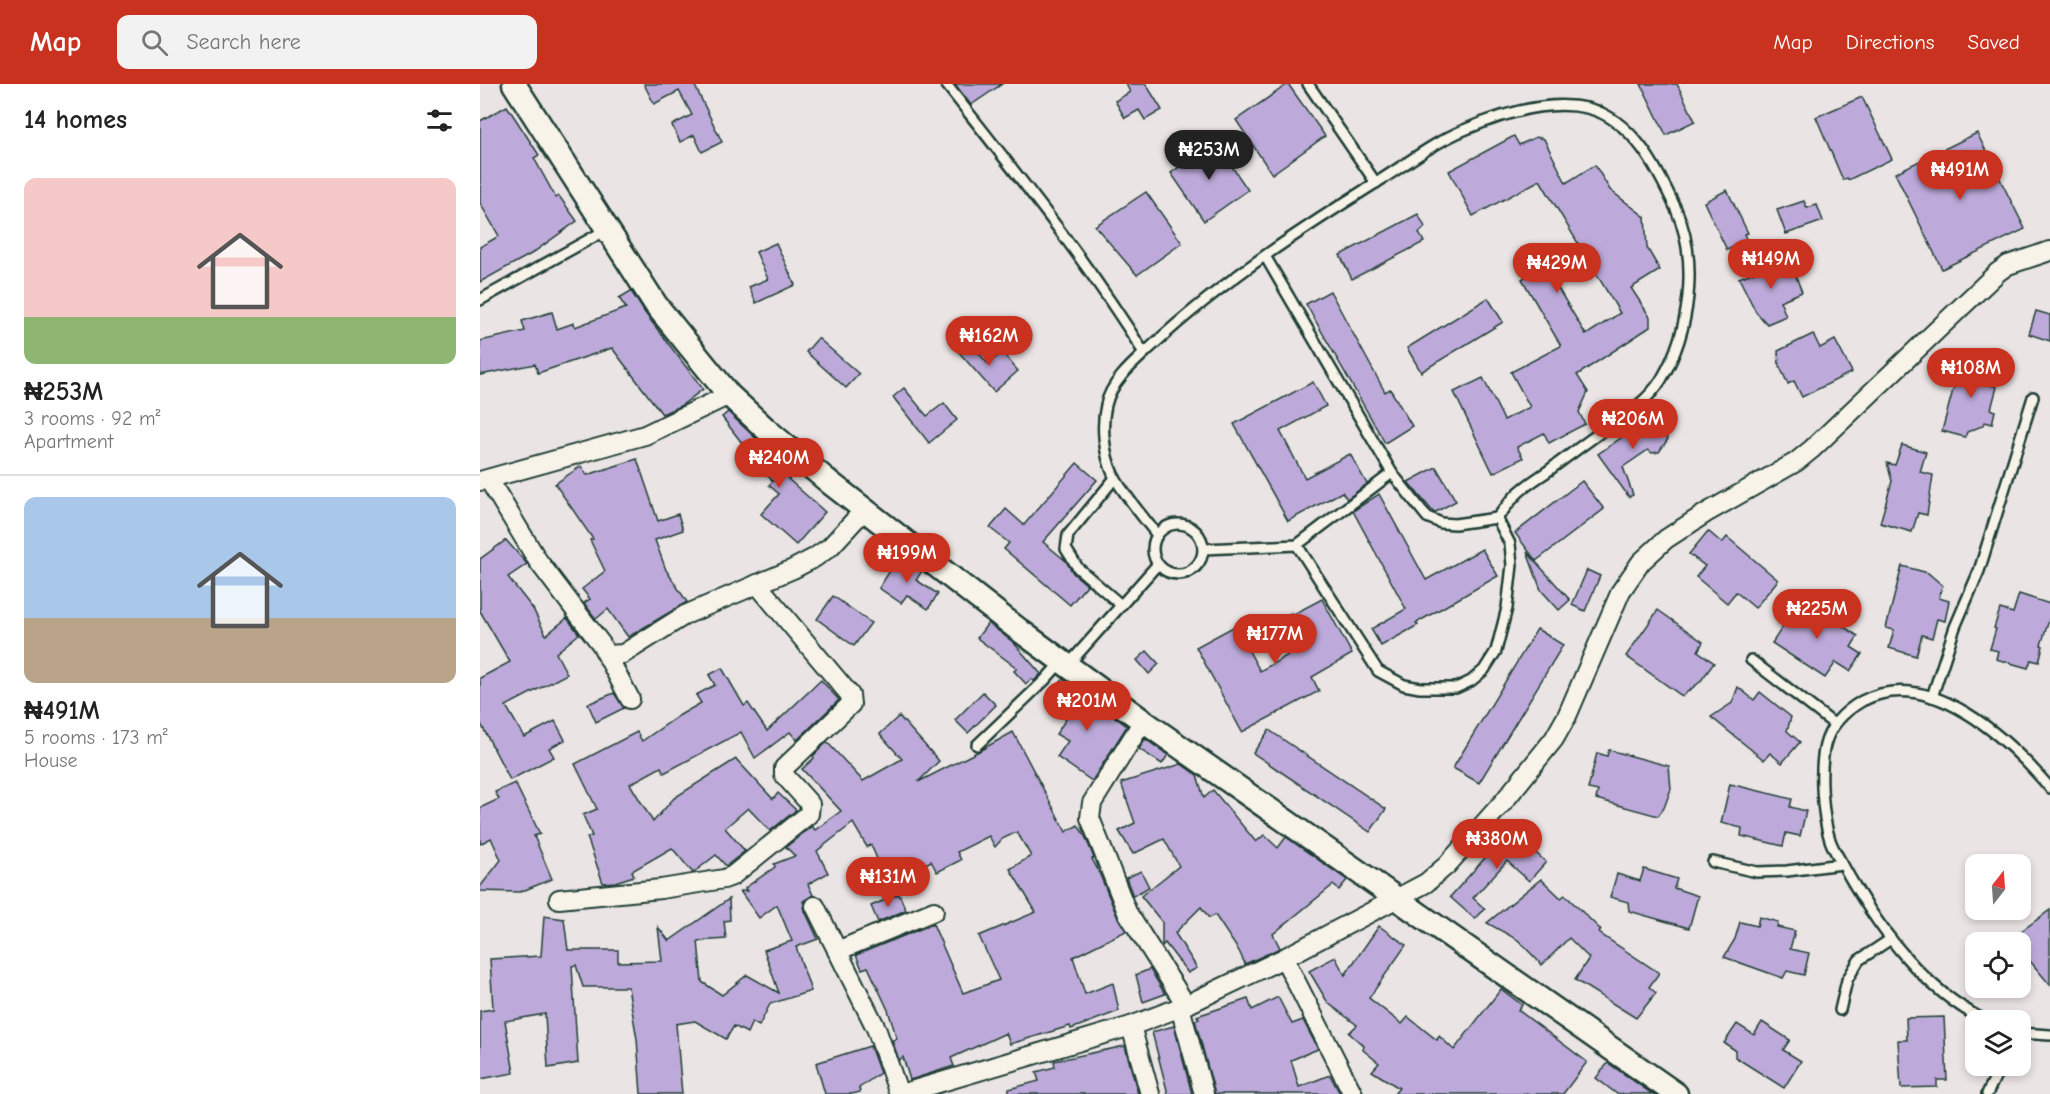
<!DOCTYPE html>
<meta charset="utf-8">
<style>
:root{--surface:#fff;--page:#f2f2f2;--text:#222;--muted:#767676;--line:#e0e0e0;--accent:#c8321e}
body{margin:0;font-family:"Comic Neue",sans-serif;background:var(--page);color:var(--text);height:100vh;display:flex;flex-direction:column;font-size:22px;white-space:nowrap}
*{box-sizing:border-box;margin:0}
p{font-size:20px;color:var(--muted)}
.icon{flex:none;width:33px;height:33px;fill:none;stroke:currentColor;stroke-width:2;stroke-linecap:round;stroke-linejoin:round}
.map{position:relative;flex:1;overflow:hidden}
.details{display:flex;flex-direction:column;background:var(--surface);width:480px}
.details>*{flex:none}
.needle{width:39px;rotate:17deg}
.fabs{position:absolute;left:1485px;top:770px;display:grid;gap:12px}
.fabs a{display:grid;place-items:center;width:66px;height:66px;border-radius:12px;background:var(--surface);box-shadow:0 3px 9px #0003;font-size:30px}
.price{position:absolute;translate:-50% -51px;padding:0 14px;border-radius:21px;background:var(--accent);color:#fff;font-size:20px;line-height:39px;filter:drop-shadow(0 2px 3px #0008)}
.price::after{content:'';position:absolute;left:50%;top:36px;width:18px;height:14px;margin-left:-9px;background:inherit;clip-path:polygon(0 0,100% 0,50% 100%)}
.price.active{background:#222;color:#fff}
ul{padding:0;list-style:none}
li{display:grid;align-content:center;gap:12px;height:318px;padding:0 24px}
li+li{border-top:2px solid var(--line)}
li span{display:grid;place-items:center;height:186px;border-radius:12px;color:#555}
li>.icon{margin-inline-start:auto}
span .icon{width:108px;height:108px;fill:#fffc;stroke-width:1}
li b{font-size:26px}
h2{display:flex;justify-content:space-between;align-items:center;height:72px;padding:0 24px;font-size:26px}
header{display:flex;align-items:center;gap:36px;box-sizing:border-box;height:84px;padding:0 30px;background:var(--accent);color:#fff}
header strong{font-size:28px}
nav{display:flex;gap:33px;margin-inline-start:auto;font-size:21px}
.search{width:420px;height:54px;background:var(--page);display:flex;align-items:center;gap:15px;box-sizing:border-box;padding:0 21px;border-radius:12px;color:var(--muted);font-size:22px}
main{display:flex;flex:1;min-height:0}
.map>svg:first-child{display:block}
</style>
<header>
<strong>Map</strong>
<div class="search"><svg class="icon" aria-label="search" viewBox="0 0 24 24"><circle cx="10" cy="10" r="6"/><path d="M15 15l6 6"/></svg>Search here</div>
<nav><a>Map</a><a>Directions</a><a>Saved</a></nav>
</header>
<main>
<section class="details">
<h2>14 homes<svg class="icon" aria-label="filters" viewBox="0 0 24 24"><path d="M4 7h16M4 17h16"/><circle cx="9" cy="7" r="2"/><circle cx="15" cy="17" r="2"/></svg></h2>
<ul>
<li><span style="background:linear-gradient(#f6c9c9 75%,#8fb573 0)"><svg class="icon" aria-label="home" viewBox="0 0 24 24"><path d="M3 11l9-7 9 7M6 9v11h12V9"/></svg></span><div><b>₦253M</b><p>3 rooms · 92 m²</p><p>Apartment</p></div></li>
<li><span style="background:linear-gradient(#a9c7e8 65%,#b9a48a 0)"><svg class="icon" aria-label="home" viewBox="0 0 24 24"><path d="M3 11l9-7 9 7M6 9v11h12V9"/></svg></span><div><b>₦491M</b><p>5 rooms · 173 m²</p><p>House</p></div></li>
</ul>
</section>
<div class="map">
<svg width="1570" height="1010" viewBox="0 0 1570 1010">
<rect width="100%" height="100%" fill="#ebe4e5"/>
<filter id="ink" filterUnits="userSpaceOnUse"><feTurbulence type="fractalNoise" baseFrequency=".0167" numOctaves="2"/><feDisplacementMap in="SourceGraphic" scale="12" xChannelSelector="R" yChannelSelector="G"/><feConvolveMatrix kernelMatrix="1 2 1 2 8 2 1 2 1" color-interpolation-filters="sRGB"/></filter>
<g filter="url(#ink)">
<g fill="#bdaada" stroke="#1f3d34" stroke-width="1.5">
<path d="M164,0H214L242,58L222,68L214,51L200,58L192,41L212,31L199,7L174,20Z"/>
<path d="M475,0H522L491,21Z"/>
<path d="M646,0H666L682,26L665,36L659,26L645,34L635,17L650,8Z"/>
<path d="M808,0L845,52L792,90L756,36Z"/>
<path d="M1161,0H1197L1215,37L1186,51Z"/>
<path d="M1382,13L1412,75L1368,96L1367,94L1363,96L1336,33Z"/>
<path d="M27,22L59,71L54,74L76,114L79,112L97,137L51,170L0,198V163L19,152L0,119V37Z"/>
<path d="M1497,49L1545,145L1462,185L1415,89Z"/>
<path d="M1034,52L1039,61L1056,53L1064,55L1086,99L1115,81L1130,106L1165,133L1167,164L1180,186L1151,204L1170,233V243L1097,291L1108,308L1099,328L1105,340L1069,359L1064,349L1037,363L1043,374L1013,389L974,308L1003,294L1024,336L1050,323L1031,288L1081,262L1042,195L1064,181L1106,251L1140,229L1060,96L993,132L969,87Z"/>
<path d="M733,55L768,106L724,137L691,89L716,71L714,68Z"/>
<path d="M1247,106L1268,149L1264,150L1267,157L1247,166L1224,118Z"/>
<path d="M666,108L702,159L657,191L615,142Z"/>
<path d="M1324,117L1327,124L1337,121L1343,137L1306,150L1297,126Z"/>
<path d="M938,130L945,143L939,149L944,158L872,195L860,171Z"/>
<path d="M296,159L315,201L276,219L269,203L288,195L276,168Z"/>
<path d="M1310,177L1322,208L1300,217L1306,232L1287,240L1276,228L1259,194L1285,184L1287,186Z"/>
<path d="M151,207L165,229L223,305L202,321L182,330L132,264L58,289L55,280L0,291V257L45,247L42,237L72,228L77,245L94,239L95,243L146,224L139,214Z"/>
<path d="M850,207L905,308L910,305L932,342L905,359L826,220Z"/>
<path d="M1008,214L1023,238L941,288L927,264Z"/>
<path d="M1556,227L1570,231V257L1549,250Z"/>
<path d="M1333,250L1340,264L1355,256L1372,288L1322,313L1314,297L1308,300L1299,281L1298,267Z"/>
<path d="M338,254L379,290L366,304L326,268Z"/>
<path d="M488,256L508,280L522,268L538,287L514,308L477,266Z"/>
<path d="M1488,271L1512,278L1507,300L1517,303L1511,325L1515,327L1512,340L1505,338L1502,342L1487,348L1485,353L1462,347L1477,291L1482,293Z"/>
<path d="M833,298L846,322L800,347L825,394L870,370L887,400L867,415L862,408L808,437L754,340Z"/>
<path d="M424,304L447,332L464,319L477,336L449,359L413,313Z"/>
<path d="M248,328L305,382L301,386L310,394L308,395L345,428L316,461L281,430L299,410L289,401L293,397L269,375L272,372L242,333Z"/>
<path d="M1167,336H1173L1188,355L1179,368L1172,369L1168,366L1143,383L1153,411L1149,413L1118,370Z"/>
<path d="M1422,361L1446,368L1440,388L1453,391L1447,431L1438,429L1432,448L1400,439L1412,397L1407,379L1415,381Z"/>
<path d="M157,375L178,437L198,430L203,446L175,456L186,486L207,518L148,553L128,525L116,535L104,519L110,515L102,505L125,487L110,456L113,455L75,400L101,382L107,391Z"/>
<path d="M597,379L617,396L563,458L586,477L593,489L607,501L590,521L524,465L529,459L510,444L526,425L544,441Z"/>
<path d="M956,383L976,417L954,429L928,398Z"/>
<path d="M1102,397L1124,425L1056,477L1035,449Z"/>
<path d="M899,410L946,496L1002,465L1018,492L936,539L938,541L901,562L891,545L926,525L873,427Z"/>
<path d="M1228,447L1242,459L1247,453L1298,496L1275,524L1256,508L1247,519L1216,493L1225,482L1209,470Z"/>
<path d="M26,456L47,480L28,493L53,525L66,551L87,534L99,550L76,569L87,590L26,622L44,653L75,637L85,656L69,664L74,673L30,696L0,638V594L30,578L0,527V475Z"/>
<path d="M1047,468L1090,516L1079,526L1061,506Z"/>
<path d="M420,471L442,487L436,496L458,510L448,525L427,511L421,519L399,504Z"/>
<path d="M1422,482L1448,489L1462,501L1459,514L1469,517L1465,537L1457,535L1452,554L1442,551L1436,572L1409,564L1414,546L1406,544Z"/>
<path d="M1107,486L1120,492L1105,527L1092,521Z"/>
<path d="M1539,510L1570,520V533L1561,561L1563,562L1559,578L1551,576L1548,584L1516,575L1518,567L1510,565L1516,545L1514,544L1520,525L1533,529Z"/>
<path d="M353,512L391,539L374,562L337,535Z"/>
<path d="M842,515L872,570L832,593L839,607L762,648L716,563L755,542L780,587L810,570L792,538L811,529L812,531Z"/>
<path d="M1321,515L1378,552L1371,563L1382,570L1370,587L1356,578L1345,594L1292,559Z"/>
<path d="M1178,526L1223,558L1218,567L1234,579L1220,598L1202,612L1146,572Z"/>
<path d="M508,539L533,558L561,590L554,597L551,595L546,600L534,587L537,584L497,554Z"/>
<path d="M1057,545L1083,561L999,699L973,684Z"/>
<path d="M667,567L679,580L669,590L657,576Z"/>
<path d="M242,584L264,622L268,619L287,647L341,596L359,616L317,656L310,648L275,674L261,648L184,689L181,683L150,700L173,738L194,714L256,675L293,715L298,709L316,726L290,747L268,724L245,744L265,767L246,782L236,771L213,789L192,764L152,787L154,792L135,798L123,799L107,753L112,752L103,731L117,725L95,680L157,648L162,657L200,631L221,619L216,611L235,601L229,591Z"/>
<path d="M583,595L647,642L612,697L577,673L588,657L576,650L594,623L573,609Z"/>
<path d="M1258,603L1274,616L1280,608L1311,633L1307,647L1320,658L1302,679L1290,669L1284,676L1231,633L1252,619Z"/>
<path d="M503,608L516,621L488,649L475,636Z"/>
<path d="M134,609L144,624L116,638L108,620Z"/>
<path d="M419,632L459,677L438,698L499,667L533,648L586,748L598,741L605,752L614,774L612,775L618,786L637,832L646,847L593,873L605,910L633,899L639,927L591,945L590,942L530,960L526,949L471,974L474,982L430,996L423,973L419,976L412,956L417,955L408,926L388,883L382,885L376,871L453,840L483,909L519,896L499,852L556,828L530,785L551,772L537,748L522,755L515,763L509,752L477,768L481,776L457,788L451,777L442,782L440,778L405,793L391,761L387,763L373,739L337,767L348,789L328,800L333,811L323,817L325,827L338,855L316,863L331,907L290,920L279,942L272,938L267,949L254,942L246,955L215,937L196,940L202,1010H161L157,955L148,903H103L96,881L92,882L98,979L68,984L65,930L25,937L34,989L0,995V927L13,925L10,875L61,872L64,832L84,835L88,866H138V878L182,877L178,843L189,857L249,815L250,836L244,837L246,855L218,857L222,898L242,911L267,891L299,909L284,866L312,857L297,821L279,834L260,807H267L265,804L295,783L294,780L315,772L306,763L332,742L335,746L361,727L322,685L334,674L333,672L347,658L383,697L422,675L400,650Z"/>
<path d="M789,646L906,725L890,748L773,669Z"/>
<path d="M665,655L688,671L682,680L659,665Z"/>
<path d="M1129,666L1189,682L1191,705L1184,724L1178,732L1116,715L1118,707L1108,705L1117,669L1127,672Z"/>
<path d="M701,680L717,691L724,714L733,706L776,758L784,751L798,764L806,753L867,796L859,806L853,801L793,850L800,864L765,880L759,867L735,831L729,834L721,823L695,849L717,884L708,889L685,859L682,862V838L661,812L699,782L684,755L653,770L639,747L655,739L641,699Z"/>
<path d="M35,699L60,750L54,752L72,795L40,808L0,807V803L21,776L11,754L0,760V724L19,715L15,708Z"/>
<path d="M1250,700L1312,715L1310,723L1326,727L1320,752L1306,749L1303,762L1261,752L1262,744L1241,739Z"/>
<path d="M1030,746L1066,778L1049,797L1027,777L993,814L1005,825L995,835L970,813Z"/>
<path d="M1164,785L1197,795L1194,804L1218,812L1209,844L1149,827L1148,818L1130,813L1137,790L1160,797Z"/>
<path d="M661,787L669,803L653,812L646,794Z"/>
<path d="M1061,795L1081,814L1085,811L1121,846L1119,849L1179,889L1169,903L1176,909L1156,934L1095,896L1109,874L1089,854L1062,881L1038,856L1007,839Z"/>
<path d="M419,810L426,826L398,838L391,822Z"/>
<path d="M1570,826V901L1540,865V858H1535L1532,854Z"/>
<path d="M1279,833L1298,838L1297,843L1315,847L1310,865L1329,869L1324,891L1307,887L1303,894L1244,873L1255,855L1260,838L1277,842Z"/>
<path d="M899,842L926,861L889,914L922,940L928,933L957,956L959,952L974,966L1021,905L1042,921L1038,926L1107,978L1083,1010H914L919,1004L892,987L899,979L883,966L884,962L869,949L877,941L848,919L829,887L855,873L865,891Z"/>
<path d="M670,885L685,910L663,918L656,891Z"/>
<path d="M798,913L812,940L823,936L838,965L811,976L819,1003L850,991L860,1010H735L715,936L719,935L717,932L768,915L772,926Z"/>
<path d="M1464,933L1467,996H1457V1003L1421,1004L1418,956H1427L1426,934Z"/>
<path d="M1282,938L1310,956L1303,966L1321,977L1304,1004L1255,973V966L1244,959L1257,940L1274,951Z"/>
<path d="M694,942L712,1010H688L672,948Z"/>
<path d="M390,962L400,989L379,1004L380,1008L372,1010H345L336,979Z"/>
<path d="M645,962L658,1010H529V1005L559,997L556,988L575,983L574,977Z"/>
<path d="M1128,979L1172,1010H1137L1116,994Z"/>
</g>
<g fill="none" stroke-linecap="round" stroke-linejoin="round">
<g stroke="#1f3d34" stroke-width="14">
<g id="service">
<path d="M466,0C535,88 605,174 664,269"/>
<path d="M828,0L896,99"/>
<path d="M0,216L126,146"/>
<path d="M635,394L588,451L586,465L598,484L641,521"/>
<circle cx="698" cy="465" r="25"/>
<path d="M677,451C665,435 640,406 633,390C624,370 621,342 626,321C631,297 655,278 672,262C742,197 822,145 902,95C929,78 955,58 984,46C1021,30 1067,15 1107,24C1153,35 1178,86 1196,125C1219,177 1210,248 1181,296C1167,318 1145,331 1124,346C1105,359 1087,373 1068,387C1058,394 1046,401 1037,410C1030,417 1024,426 1017,434L975,440L961,439L947,433L912,389L785,172"/>
<path d="M817,461L898,587L924,601L940,604H976L991,597L1004,586L1016,567L1027,524L1032,481L1030,460L1017,434"/>
<path d="M723,465L817,461L912,389"/>
<path d="M1271,576L1354,640"/>
<path d="M588,581L677,481"/>
<path d="M1452,613L1475,543L1499,487L1553,313"/>
<path d="M497,661L564,597L582,577"/>
<path d="M1233,778L1277,788L1307,787L1362,780"/>
<path d="M1360,926L1367,896L1379,876L1411,855"/>
<path d="M1504,936C1444,905 1402,849 1369,792C1363,780 1354,768 1350,756C1342,731 1339,686 1345,661C1350,641 1365,627 1382,617C1451,581 1529,656 1570,704"/>
<path d="M1540,949L1570,951"/>
<path d="M1507,1010L1521,981"/>
</g>
</g>
<g stroke="#1f3d34" stroke-width="22">
<g id="minor">
<path d="M9,396L58,477L121,560L150,615"/>
<path d="M0,397L165,351L249,311"/>
<path d="M128,571L143,570L205,531L313,485L334,474L350,463L384,426"/>
<path d="M663,637L612,719L610,734L647,828L706,921"/>
<path d="M79,815L181,805L244,795L252,792L329,730L330,720L304,691V684L371,620L370,611L277,500"/>
<path d="M335,822L396,944L419,1010"/>
<path d="M357,867L454,827"/>
<path d="M804,874L873,1010"/>
<path d="M700,923L724,1010"/>
<path d="M651,942L670,1010"/>
<path d="M421,1010L651,942L706,921L804,874L946,799L967,781L1025,716L1074,655L1087,632L1141,507L1161,478L1186,455L1226,429L1316,378L1332,365L1518,188L1528,181L1570,167"/>
</g>
</g>
<g stroke="#1f3d34" stroke-width="27">
<path id="tertiary" d="M34,0L176,221L249,311L288,347L349,398L539,546L663,637L1196,1010"/>
</g>
<use href="#service" stroke="#f7f3e8" stroke-width="9"/>
<use href="#minor" stroke="#f7f3e8" stroke-width="18"/>
<use href="#tertiary" stroke="#f7f3e8" stroke-width="22"/>
</g>
</g>
</svg>
<div class="fabs">
<a><svg class="needle" viewBox="-14 -14 28 28"><path d="M0-13l5 13h-10z" fill="#e53935"/><path d="M0 13l5-13h-10z" fill="#767676"/></svg></a>
<a><svg class="icon" aria-label="locate" viewBox="0 0 24 24"><circle cx="12" cy="12" r="6"/><path d="M12 2v4M12 18v4M2 12h4M18 12h4"/></svg></a>
<a><svg class="icon" aria-label="layers" viewBox="0 0 24 24"><path d="M12 4l9 5-9 5-9-5zM3 14l9 5 9-5"/></svg></a>
</div>
<b class="price active" style="left:729px;top:97px">₦253M</b>
<b class="price" style="left:1480px;top:117px">₦491M</b>
<b class="price" style="left:1291px;top:206px">₦149M</b>
<b class="price" style="left:1077px;top:210px">₦429M</b>
<b class="price" style="left:509px;top:283px">₦162M</b>
<b class="price" style="left:1491px;top:315px">₦108M</b>
<b class="price" style="left:1153px;top:366px">₦206M</b>
<b class="price" style="left:299px;top:405px">₦240M</b>
<b class="price" style="left:427px;top:500px">₦199M</b>
<b class="price" style="left:1337px;top:556px">₦225M</b>
<b class="price" style="left:795px;top:581px">₦177M</b>
<b class="price" style="left:607px;top:648px">₦201M</b>
<b class="price" style="left:1017px;top:786px">₦380M</b>
<b class="price" style="left:408px;top:824px">₦131M</b>
</div>
</main>
